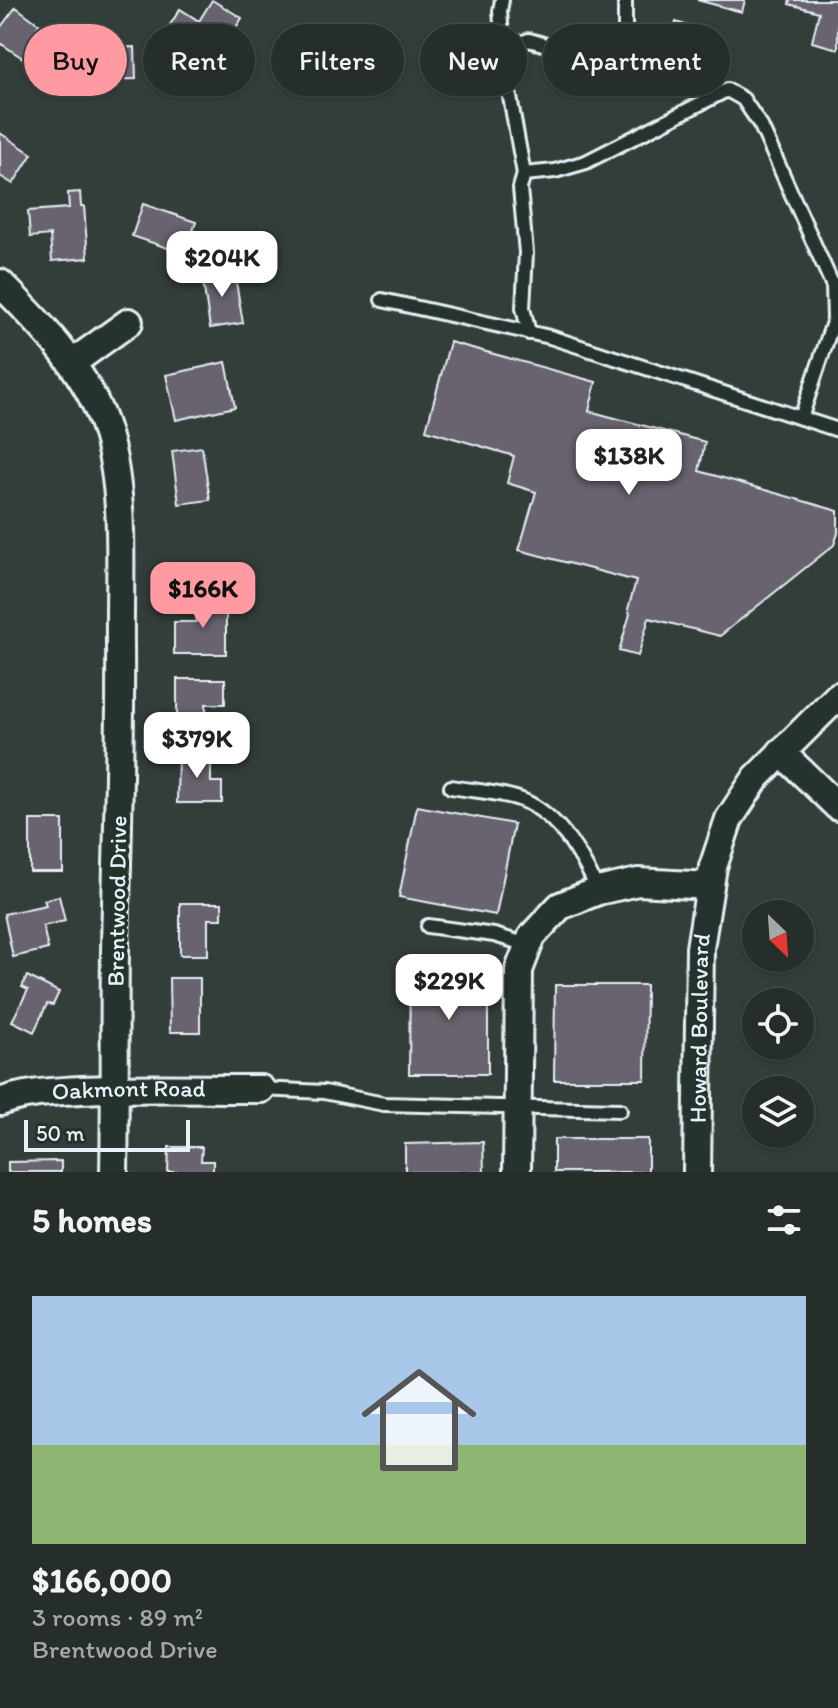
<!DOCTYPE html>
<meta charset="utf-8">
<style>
:root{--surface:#262e2c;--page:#323a38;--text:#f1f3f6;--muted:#a4a8a9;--line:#424a48;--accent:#ff9aa2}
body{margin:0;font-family:Itim,sans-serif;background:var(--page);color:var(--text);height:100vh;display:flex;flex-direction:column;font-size:30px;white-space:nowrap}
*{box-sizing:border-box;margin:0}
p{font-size:26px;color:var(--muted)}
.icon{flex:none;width:44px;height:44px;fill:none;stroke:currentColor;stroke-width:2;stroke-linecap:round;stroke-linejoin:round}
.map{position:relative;height:1172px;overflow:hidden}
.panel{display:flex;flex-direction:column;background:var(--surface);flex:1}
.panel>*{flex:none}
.banner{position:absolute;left:24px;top:24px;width:790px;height:72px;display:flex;gap:16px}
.needle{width:52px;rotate:155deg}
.buttons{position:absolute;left:742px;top:900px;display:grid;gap:16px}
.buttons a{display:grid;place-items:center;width:72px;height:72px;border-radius:50%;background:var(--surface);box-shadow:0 2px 6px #0004,0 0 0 2px var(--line);font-size:40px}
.scale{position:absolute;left:24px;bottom:20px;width:166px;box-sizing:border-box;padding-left:8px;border:4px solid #e8f1f8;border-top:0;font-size:22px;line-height:28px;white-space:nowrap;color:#e8f1f8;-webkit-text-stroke:6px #26332d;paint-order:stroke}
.price{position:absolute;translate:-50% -68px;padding:0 18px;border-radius:16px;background:#fff;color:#222;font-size:26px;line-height:52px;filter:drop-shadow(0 2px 4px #0008)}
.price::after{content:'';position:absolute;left:50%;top:48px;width:24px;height:18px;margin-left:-12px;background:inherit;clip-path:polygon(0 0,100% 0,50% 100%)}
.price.current{background:var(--accent);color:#111}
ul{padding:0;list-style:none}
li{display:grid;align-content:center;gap:16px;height:424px;padding:0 32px}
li+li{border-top:2px solid var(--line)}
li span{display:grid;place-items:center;height:248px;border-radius:0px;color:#555}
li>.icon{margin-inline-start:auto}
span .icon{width:144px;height:144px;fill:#fffc;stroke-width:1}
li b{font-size:34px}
h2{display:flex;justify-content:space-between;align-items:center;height:96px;padding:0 32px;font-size:34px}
.chip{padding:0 28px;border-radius:36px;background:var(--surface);box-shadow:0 2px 6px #0004,0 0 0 2px var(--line);font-size:28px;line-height:72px}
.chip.current{background:var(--accent);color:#111}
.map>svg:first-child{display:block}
</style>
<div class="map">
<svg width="838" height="1172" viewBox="0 0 838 1172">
<rect width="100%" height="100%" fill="#333d3a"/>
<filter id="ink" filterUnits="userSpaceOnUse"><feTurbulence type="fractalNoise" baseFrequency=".0125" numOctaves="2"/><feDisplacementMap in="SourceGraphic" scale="16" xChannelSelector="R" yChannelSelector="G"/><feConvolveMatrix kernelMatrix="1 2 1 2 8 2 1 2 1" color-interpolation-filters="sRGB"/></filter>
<g filter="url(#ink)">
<g fill="#67636e" stroke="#e8f1f8" stroke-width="2">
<path d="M212,0L242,18L235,29L226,23L205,57L165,33L180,9L199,21Z"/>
<path d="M697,0H745L742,12Z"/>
<path d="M790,0H838V49L812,42L819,12L789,4Z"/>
<path d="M16,7L40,25L37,28L55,42L36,67L0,43V28Z"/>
<path d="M676,22L694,28L692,37L673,32Z"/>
<path d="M135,47L136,79L79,81L77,49Z"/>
<path d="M0,133L32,154L13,184L0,176Z"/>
<path d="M80,192L81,206H84L88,258L52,261L50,235L30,237L28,211L69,208L68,193Z"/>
<path d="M143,204L196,222L185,254L132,236Z"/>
<path d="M234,270L243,323L210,328L202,275Z"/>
<path d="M450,342L596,382L589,411L705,442L699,471L838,511V533L834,545L720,636L649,618L638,656L619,651L630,614L628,609L636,581L519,550L536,492L507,483L514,456L426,430Z"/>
<path d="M226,362L235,407L176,420L166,375Z"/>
<path d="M202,447L210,500L179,504L172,451Z"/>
<path d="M196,600H226V654H174V622H196Z"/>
<path d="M177,679H225V704H206V729H177Z"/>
<path d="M178,753L211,754V782H222V803H177Z"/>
<path d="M417,806L514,824L496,915L399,897Z"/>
<rect x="30" y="820" width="33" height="52"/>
<path d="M59,896L65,921L43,926L48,949L13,957L4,914L46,905L44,900Z"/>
<path d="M180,903H222V919H208V955H180Z"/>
<path d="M410,969H488V1074H409Z"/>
<path d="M27,976L59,992L53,1005L47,1004L34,1032L12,1021L28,990L22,987Z"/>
<path d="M169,978H200V1032H170Z"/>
<path d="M555,985H646L645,1080H554Z"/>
<rect x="554" y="1139" width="94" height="33"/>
<path d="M483,1142L484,1172H405V1144Z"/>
<path d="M169,1147H202L201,1161H213V1172H168Z"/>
<path d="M61,1161V1172H8V1162Z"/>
</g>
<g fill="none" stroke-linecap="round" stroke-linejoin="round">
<g stroke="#e8f1f8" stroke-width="18">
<g id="service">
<path d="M502,0L500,11L504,60"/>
<path d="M524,174L504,64L512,46L529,40L585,56L617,50L625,31V0"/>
<path d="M382,300L550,337L838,430"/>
<path d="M529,333L523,308L526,253L520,188L524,174L555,171L586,162L727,90L743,99L761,126L833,286L834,319L801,418"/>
<path d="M451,787C474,791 498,792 519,799C557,812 583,857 598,891"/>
<path d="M428,926L494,935L528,945"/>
<path d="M261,1089L324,1092L384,1104L620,1110"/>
</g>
</g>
<g stroke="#e8f1f8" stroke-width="32">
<g id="minor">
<path d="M0,283C43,326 90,374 107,434C126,499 119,578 120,645C121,732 118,819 116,906C113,994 116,1083 114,1172"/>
<path d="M72,363L129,322"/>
<path d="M781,752L838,807"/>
<path id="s1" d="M0,1102C26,1092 52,1092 80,1090C140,1087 200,1089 261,1089"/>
<path d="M517,1172L519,970L532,936L560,906L598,891L638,882L710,886"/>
<path id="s2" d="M697,1172L700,948L713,867L729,819L756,778L838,696"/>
</g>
</g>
<use href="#service" stroke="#26332d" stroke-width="12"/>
<use href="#minor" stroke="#26332d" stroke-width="26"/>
</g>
</g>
<g text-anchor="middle" stroke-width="7" stroke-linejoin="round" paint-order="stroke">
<g font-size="24" fill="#e8f1f8" stroke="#26332d">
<text transform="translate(117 901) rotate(-89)" y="8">Brentwood Drive</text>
<text dy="8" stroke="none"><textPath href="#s2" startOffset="144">Howard Boulevard</textPath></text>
<text dy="8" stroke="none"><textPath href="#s1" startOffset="130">Oakmont Road</textPath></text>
</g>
</g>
</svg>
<div class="buttons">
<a><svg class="needle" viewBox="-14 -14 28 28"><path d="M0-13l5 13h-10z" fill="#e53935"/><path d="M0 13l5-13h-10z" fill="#a4a8a9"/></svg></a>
<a><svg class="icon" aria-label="locate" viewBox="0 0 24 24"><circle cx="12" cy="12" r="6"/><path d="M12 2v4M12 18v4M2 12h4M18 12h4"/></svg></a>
<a><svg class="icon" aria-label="layers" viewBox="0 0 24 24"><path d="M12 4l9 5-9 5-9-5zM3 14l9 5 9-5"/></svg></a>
</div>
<div class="scale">50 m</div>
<b class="price" style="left:222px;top:299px">$204K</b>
<b class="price" style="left:629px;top:497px">$138K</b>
<b class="price current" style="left:203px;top:630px">$166K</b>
<b class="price" style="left:197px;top:780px">$379K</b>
<b class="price" style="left:449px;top:1022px">$229K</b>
<div class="banner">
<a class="chip current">Buy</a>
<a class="chip">Rent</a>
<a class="chip">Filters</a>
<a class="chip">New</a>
<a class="chip">Apartment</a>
</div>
</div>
<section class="panel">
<h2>5 homes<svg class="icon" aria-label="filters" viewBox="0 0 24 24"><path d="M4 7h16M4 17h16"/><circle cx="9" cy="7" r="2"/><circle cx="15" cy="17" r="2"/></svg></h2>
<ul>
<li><span style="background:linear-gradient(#a9c7e8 60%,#8fb573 0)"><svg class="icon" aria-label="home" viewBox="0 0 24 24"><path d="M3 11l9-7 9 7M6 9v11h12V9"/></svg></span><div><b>$166,000</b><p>3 rooms · 89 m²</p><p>Brentwood Drive</p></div></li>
</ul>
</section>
